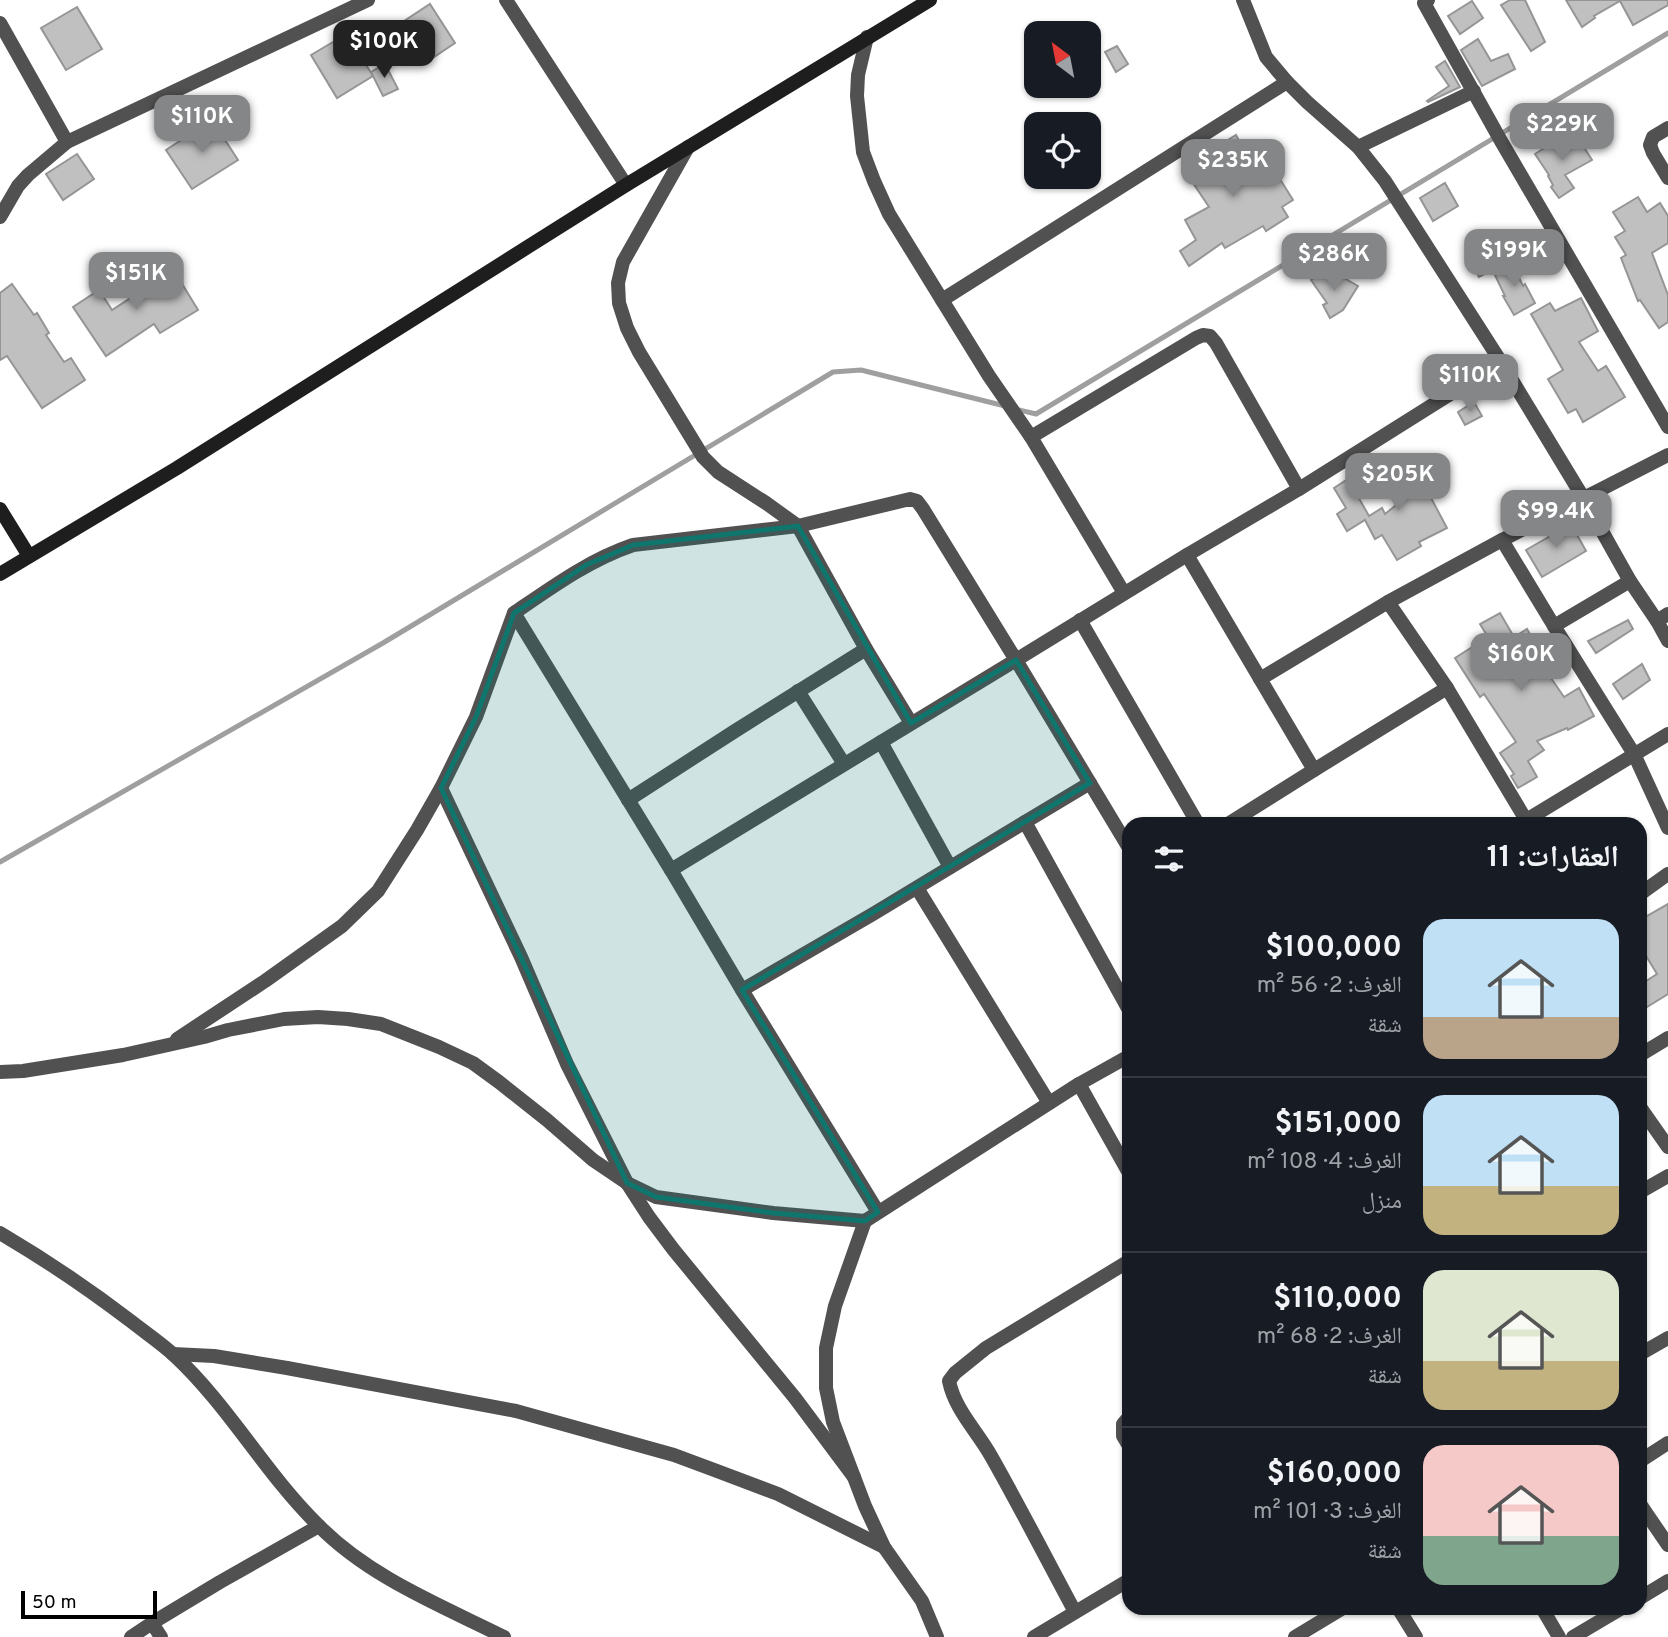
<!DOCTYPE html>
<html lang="ar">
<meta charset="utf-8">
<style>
:root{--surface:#171b24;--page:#242831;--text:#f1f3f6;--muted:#9ea1a6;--line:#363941;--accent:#858687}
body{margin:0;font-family:Overpass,"Noto Naskh Arabic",sans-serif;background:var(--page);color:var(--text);direction:rtl;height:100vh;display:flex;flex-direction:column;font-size:26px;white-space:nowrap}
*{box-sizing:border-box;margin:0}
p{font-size:23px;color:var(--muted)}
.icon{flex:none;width:38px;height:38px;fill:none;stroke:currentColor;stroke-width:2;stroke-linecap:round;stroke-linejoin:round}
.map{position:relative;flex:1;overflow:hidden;direction:ltr}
.sheet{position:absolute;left:1122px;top:817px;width:525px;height:798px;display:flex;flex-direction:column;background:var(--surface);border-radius:21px;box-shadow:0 2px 5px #0004;direction:rtl}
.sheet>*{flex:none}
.needle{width:46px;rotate:328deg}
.tools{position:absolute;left:1024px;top:21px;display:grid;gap:14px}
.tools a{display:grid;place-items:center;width:77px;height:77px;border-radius:14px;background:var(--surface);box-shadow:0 2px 5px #0004;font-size:35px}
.scale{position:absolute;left:21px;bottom:18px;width:136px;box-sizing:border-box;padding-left:7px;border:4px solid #000;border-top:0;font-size:19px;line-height:24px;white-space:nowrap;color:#000;-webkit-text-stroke:5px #fff;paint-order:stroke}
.price{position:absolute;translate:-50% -60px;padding:0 16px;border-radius:14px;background:var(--accent);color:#fff;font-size:23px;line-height:46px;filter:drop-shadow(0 2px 4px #0008)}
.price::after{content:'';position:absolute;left:50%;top:42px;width:21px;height:16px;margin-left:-10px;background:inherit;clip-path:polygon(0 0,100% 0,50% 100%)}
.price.current{background:#222;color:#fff}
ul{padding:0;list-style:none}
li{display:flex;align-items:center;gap:21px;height:175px;padding:0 28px}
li+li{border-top:2px solid var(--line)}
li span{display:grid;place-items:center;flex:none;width:196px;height:140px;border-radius:21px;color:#555}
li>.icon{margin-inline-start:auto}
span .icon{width:84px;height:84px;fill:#fffc;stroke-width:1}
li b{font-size:30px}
h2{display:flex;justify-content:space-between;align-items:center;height:84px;padding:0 28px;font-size:30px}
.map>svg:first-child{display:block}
</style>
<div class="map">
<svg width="1668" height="1637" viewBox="0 0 1668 1637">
<rect width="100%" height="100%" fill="#fff"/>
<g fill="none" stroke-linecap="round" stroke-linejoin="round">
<g stroke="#9f9f9f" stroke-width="5">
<path d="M1015,409L1036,414L1668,33"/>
<path d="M0,862L383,643L833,372L861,370L1005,406"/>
</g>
</g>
<g fill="#c0c0c0" stroke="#959595" stroke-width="2">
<path d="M1510,0H1525L1545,42L1531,51L1501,5Z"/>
<path d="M1566,0H1668V5L1633,25L1620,1L1594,16L1595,18L1582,27Z"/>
<path d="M1472,1L1483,18L1460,34L1448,16Z"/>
<path d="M430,4L455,43L431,59L419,41L408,48L395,27Z"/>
<path d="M77,7L102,49L66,70L41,28Z"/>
<path d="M350,39L373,76L337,98L311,55L333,42L336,47Z"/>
<path d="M1478,39L1491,61L1508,54L1515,69L1482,86L1461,50Z"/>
<path d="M1117,46L1128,64L1116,72L1105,52Z"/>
<path d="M1445,61L1460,87L1428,102L1427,101L1449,86L1436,67Z"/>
<path d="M385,64L398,89L383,96L371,72Z"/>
<path d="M212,120L238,160L192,189L166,150Z"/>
<path d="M1236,135L1246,154L1249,152L1261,171L1271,163L1280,175L1278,176L1293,200L1282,207L1288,217L1266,231L1263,226L1225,248L1222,243L1189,266L1180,251L1196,240L1185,220L1209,207L1183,168Z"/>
<path d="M1562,137L1568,148L1580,141L1592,160L1565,175L1574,188L1559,198L1551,187L1553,185L1548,176L1549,175L1535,154Z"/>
<path d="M77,154L94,179L63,200L46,174Z"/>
<path d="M1445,183L1458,206L1433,221L1420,198Z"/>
<path d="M1638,197L1647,212L1660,203L1668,216V243L1652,253L1668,295V322L1659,328L1640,300L1638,301L1621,258L1626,255L1615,237L1625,231L1613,212Z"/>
<path d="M1485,250L1495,268L1479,277L1470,259Z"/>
<path d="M1512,263L1523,286L1525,284L1535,303L1514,315L1503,296H1505L1493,271Z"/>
<path d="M173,269L198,310L160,333L154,324L106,356L73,307L99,290L112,310L158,280L157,278Z"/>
<path d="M1323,271L1333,285L1339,275L1358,286L1343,310L1330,318L1323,305L1327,303L1311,280Z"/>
<path d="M12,284L34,315L37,313L49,333L46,335L64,362L71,358L85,380L42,408L7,356L0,360V293Z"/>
<path d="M1581,298L1598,331L1579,342L1598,371L1606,366L1625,397L1583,422L1576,409L1568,413L1548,379L1563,370L1531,314L1550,303L1555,311Z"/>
<path d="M1474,402L1482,416L1465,425L1458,412Z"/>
<path d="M1415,458L1437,491L1430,496L1447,528L1419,542L1421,546L1397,560L1382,535L1375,539L1365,520L1347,531L1337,514L1346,508L1334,488L1348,479L1369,516L1382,508L1385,514L1411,493L1397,469Z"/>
<path d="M1571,524L1586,551L1542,577L1526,550Z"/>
<path d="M1500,613L1514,637L1527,629L1546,663L1542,665L1564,697L1579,688L1594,716L1568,730L1567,728L1537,741L1544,750L1528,761L1537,777L1518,788L1511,776L1514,774L1500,753L1516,742L1484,694L1480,697L1455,658L1488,637L1480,624Z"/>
<path d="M1628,620L1633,629L1596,653L1588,641Z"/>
<path d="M1642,664L1650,680L1623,699L1613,684Z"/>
<path d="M1668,904V994L1647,1007L1640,996V985L1657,974L1640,946V920Z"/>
</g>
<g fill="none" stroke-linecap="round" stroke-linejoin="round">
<g stroke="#515151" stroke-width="14">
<path d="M506,0L626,185"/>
<path d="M1243,0L1266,57L1287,82L1307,102L1358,147L1385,181L1501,362"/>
<path d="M1428,0L1424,3L1501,141L1668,427"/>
<path d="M0,23L67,142"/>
<path d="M867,37L858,75L857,96L863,152L874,181L889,214L942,300L989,376L1031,437L1124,593"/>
<path d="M1668,128L1653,137L1650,145L1653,153L1668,178"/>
<path d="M688,147L623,262L618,283L619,303L627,328L639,352L703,457L718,472L766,503L798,526L866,649L911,723"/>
<path d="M1358,147L1474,91"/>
<path d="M0,217L18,186L28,175L67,142L368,0"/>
<path d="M942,300L1287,82"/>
<path d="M1031,437L1196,338L1203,335L1210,336L1216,343L1299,489"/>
<path d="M1502,540L1554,626"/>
<path d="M1187,555L1299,489L1501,362L1584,499L1630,581L1657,621L1668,614"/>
<path d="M1630,581L1554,626L1634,754L1668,828"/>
<path d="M1388,602L1447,688L1526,820"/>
<path d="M1080,620L1198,824"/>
<path d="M1657,621L1668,641"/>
<path d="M1260,679L1388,602L1502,540L1668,455"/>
<path d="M798,691L844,764"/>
<path d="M1314,770L1447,688"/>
<path d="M1090,783L1025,822L1129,1010"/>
<path d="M441,788L521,957L567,1064L627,1183L649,1217L673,1249L795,1398L854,1477"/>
<path d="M628,800L735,731L866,649"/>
<path d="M1520,824L1668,734"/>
<path d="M1129,848L1016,660L1187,555L1314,770L1228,824"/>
<path d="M671,870L514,613C552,587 589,560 633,545L798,526L910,499L917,501L923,509L1016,660L881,742L950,867"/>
<path d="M917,888L1049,1103"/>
<path d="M1640,894L1668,874"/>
<path d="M742,990L671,870L881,742"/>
<path d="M177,1039L265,981L342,926L378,891L417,830L441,788L476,717L514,613"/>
<path d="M1640,1055L1668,1038"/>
<path d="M0,1072L23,1071L123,1055L204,1037L228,1030L284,1019L318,1017L348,1019L381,1024L439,1047L473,1063L499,1082L547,1120L593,1160L627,1183L656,1197L773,1213L865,1221L1079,1084L1129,1056"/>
<path d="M1079,1084L1129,1173"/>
<path d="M1640,1107L1668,1147"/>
<path d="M1640,1192L1668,1176"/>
<path d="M878,1212L742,990L873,914L1025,822"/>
<path d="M865,1221L835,1306L826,1348V1388L833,1422L865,1506L884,1547L922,1601L937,1637"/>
<path d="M0,1233C46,1260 90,1290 132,1322C146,1333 161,1343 174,1355C229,1406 265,1473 318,1525C369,1577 440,1605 504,1637"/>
<path d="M173,1354L214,1356L287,1368L516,1411L674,1455L717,1471L778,1494L884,1547"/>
<path d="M1640,1354L1668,1338"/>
<path d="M1129,1417L1123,1424V1436L1129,1446"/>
<path d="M1640,1461L1668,1443"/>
<path d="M1640,1504L1668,1545"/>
<path d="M1640,1598L1668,1581"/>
<path d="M1398,1608L1416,1637"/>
<path d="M1542,1608L1559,1637"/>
<path d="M1075,1612C1047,1560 1020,1507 991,1456C977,1431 955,1410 949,1381L955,1373L986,1348L1129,1261"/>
<path d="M131,1637L152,1623"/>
<path d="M161,1637L152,1623L220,1582L319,1526"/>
<path d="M1034,1637L1129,1580"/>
<path d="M1295,1637L1343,1608"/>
<path d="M1573,1637L1622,1608"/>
</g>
<g stroke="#1e1e1e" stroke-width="14">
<path d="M0,509L29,556"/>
<path d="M0,574L177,468L626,185L930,0"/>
</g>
</g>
<path fill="#0f766e" fill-opacity="0.2" stroke="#0f766e" stroke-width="5" stroke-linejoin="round" d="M798,526L911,723L1016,660L1090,783L742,990L878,1212L865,1221L773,1213L656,1197L627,1183L441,788L476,717L514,613L586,565L633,545Z"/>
</svg>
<div class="tools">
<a><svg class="needle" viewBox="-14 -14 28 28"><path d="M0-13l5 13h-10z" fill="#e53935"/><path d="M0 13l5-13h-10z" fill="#9ea1a6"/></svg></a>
<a><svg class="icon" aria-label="locate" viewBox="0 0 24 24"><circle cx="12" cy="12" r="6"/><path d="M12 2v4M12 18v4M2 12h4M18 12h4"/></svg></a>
</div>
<div class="scale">50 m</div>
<b class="price current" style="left:384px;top:80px">$100K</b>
<b class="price" style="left:202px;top:155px">$110K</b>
<b class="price" style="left:1562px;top:163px">$229K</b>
<b class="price" style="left:1233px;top:199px">$235K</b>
<b class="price" style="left:1514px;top:289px">$199K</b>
<b class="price" style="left:1334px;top:293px">$286K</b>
<b class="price" style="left:136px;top:312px">$151K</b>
<b class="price" style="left:1470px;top:414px">$110K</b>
<b class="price" style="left:1398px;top:513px">$205K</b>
<b class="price" style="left:1556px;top:550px">$99.4K</b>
<b class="price" style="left:1521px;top:693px">$160K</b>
<section class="sheet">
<h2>العقارات: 11<svg class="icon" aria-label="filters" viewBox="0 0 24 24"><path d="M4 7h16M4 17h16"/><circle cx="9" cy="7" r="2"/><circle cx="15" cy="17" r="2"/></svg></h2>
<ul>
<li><span style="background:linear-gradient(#bfe0f5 70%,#b9a48a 0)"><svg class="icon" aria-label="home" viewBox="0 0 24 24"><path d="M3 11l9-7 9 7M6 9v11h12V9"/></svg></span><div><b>$100,000</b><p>الغرف: 2 · 56 m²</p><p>شقة</p></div></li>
<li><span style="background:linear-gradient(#bfe0f5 65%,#c2b280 0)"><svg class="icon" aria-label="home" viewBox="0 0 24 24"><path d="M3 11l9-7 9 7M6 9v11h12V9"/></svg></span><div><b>$151,000</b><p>الغرف: 4 · 108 m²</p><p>منزل</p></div></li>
<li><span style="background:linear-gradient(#dfe7d0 65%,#c2b280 0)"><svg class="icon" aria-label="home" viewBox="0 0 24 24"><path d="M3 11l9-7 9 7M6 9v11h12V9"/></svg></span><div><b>$110,000</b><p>الغرف: 2 · 68 m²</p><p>شقة</p></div></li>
<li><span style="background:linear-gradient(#f6c9c9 65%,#7fa58c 0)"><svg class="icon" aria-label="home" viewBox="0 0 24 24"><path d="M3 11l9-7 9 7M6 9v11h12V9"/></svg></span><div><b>$160,000</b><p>الغرف: 3 · 101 m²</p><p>شقة</p></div></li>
</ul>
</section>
</div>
